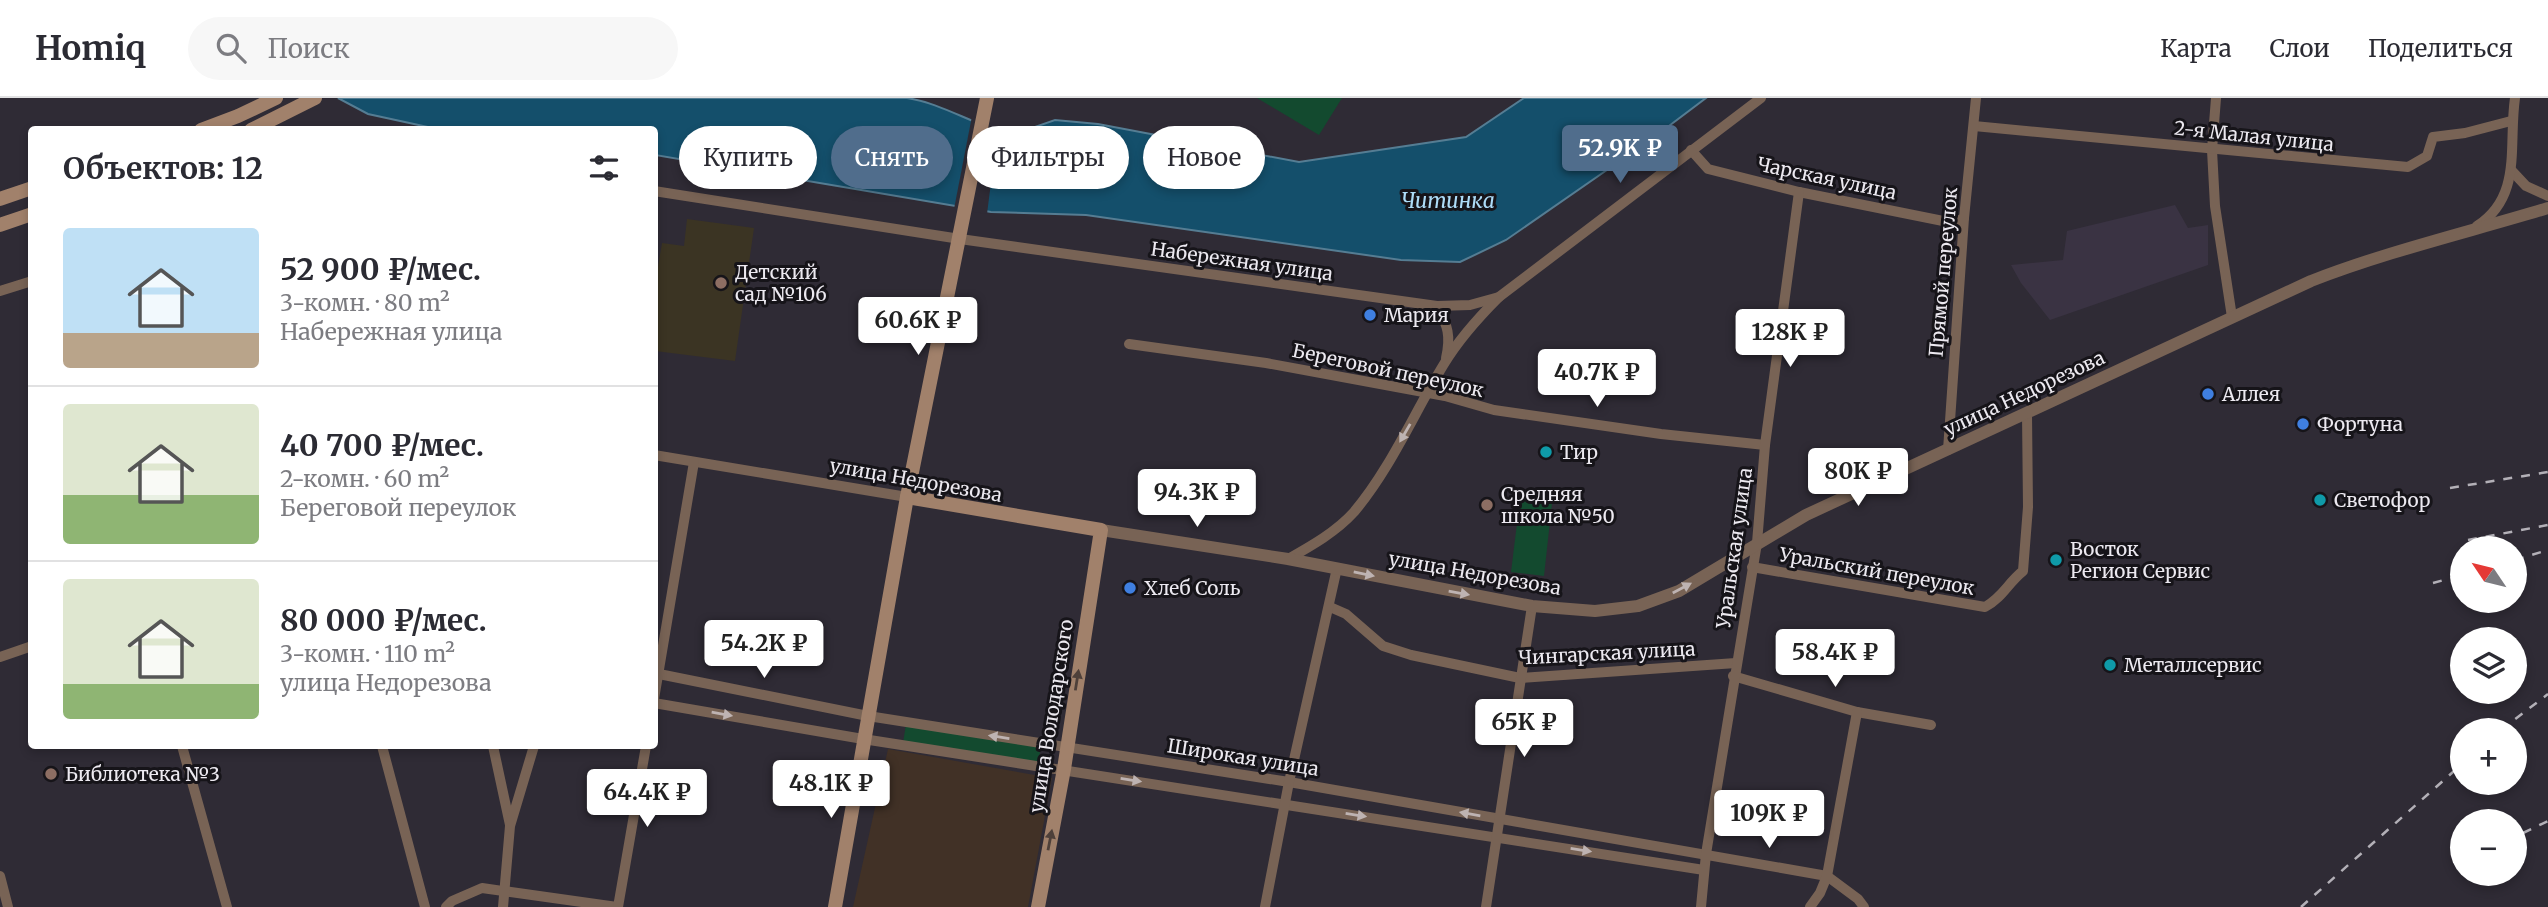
<!DOCTYPE html>
<html lang="ru">
<meta charset="utf-8">
<style>
:root{--surface:#fff;--page:#f7f7f7;--text:#2b2b33;--muted:#7c7c81;--line:#e1e1e2;--accent:#506d8c}
body{margin:0;font-family:Merriweather,serif;background:var(--page);color:var(--text);height:100vh;display:flex;flex-direction:column;font-size:26px;white-space:nowrap}
*{box-sizing:border-box;margin:0}
p{font-size:23px;color:var(--muted)}
.icon{flex:none;width:38px;height:38px;fill:none;stroke:currentColor;stroke-width:2;stroke-linecap:round;stroke-linejoin:round}
.map{position:relative;flex:1;overflow:hidden}
.sheet{position:absolute;left:28px;top:28px;width:630px;height:623px;display:flex;flex-direction:column;background:var(--surface);border-radius:7px;box-shadow:0 4px 10px #0003}
.sheet>*{flex:none}
.guide{position:absolute;left:679px;top:28px;width:665px;height:63px;display:flex;gap:14px}
.needle{width:46px;rotate:305deg}
.tools{position:absolute;left:2450px;top:438px;display:grid;gap:14px}
.tools a{display:grid;place-items:center;width:77px;height:77px;border-radius:50%;background:var(--surface);box-shadow:0 4px 10px #0003;font-size:35px}
.price{position:absolute;translate:-50% -60px;padding:0 16px;border-radius:7px;background:#fff;color:#222;font-size:23px;line-height:46px;filter:drop-shadow(0 2px 4px #0008)}
.price::after{content:'';position:absolute;left:50%;top:42px;width:21px;height:16px;margin-left:-10px;background:inherit;clip-path:polygon(0 0,100% 0,50% 100%)}
.price.active{background:var(--accent);color:#fff}
ul{padding:0;list-style:none}
li{display:flex;align-items:center;gap:21px;height:175px;padding:0 35px}
li+li{border-top:2px solid var(--line)}
li span{display:grid;place-items:center;flex:none;width:196px;height:140px;border-radius:7px;color:#555}
li>.icon{margin-inline-start:auto}
span .icon{width:84px;height:84px;fill:#fffc;stroke-width:1}
li b{font-size:30px}
h2{display:flex;justify-content:space-between;align-items:center;height:84px;padding:0 35px;font-size:30px}
.chip{padding:0 24px;border-radius:32px;background:var(--surface);box-shadow:0 4px 10px #0003;font-size:24px;line-height:63px}
.chip.active{background:var(--accent);color:#fff}
header{display:flex;align-items:center;gap:42px;box-sizing:border-box;height:98px;padding:0 35px;background:var(--surface);border-bottom:2px solid var(--line)}
header strong{font-size:33px}
nav{display:flex;gap:38px;margin-inline-start:auto;font-size:24px}
.search{width:490px;height:63px;background:var(--page);display:flex;align-items:center;gap:18px;box-sizing:border-box;padding:0 24px;border-radius:38px;color:var(--muted);font-size:26px}
.map>svg:first-child{display:block}
</style>
<header>
<strong>Homiq</strong>
<div class="search"><svg class="icon" aria-label="search" viewBox="0 0 24 24"><circle cx="10" cy="10" r="6"/><path d="M15 15l6 6"/></svg>Поиск</div>
<nav><a>Карта</a><a>Слои</a><a>Поделиться</a></nav>
</header>
<div class="map">
<svg width="2548" height="809" viewBox="0 0 2548 809">
<rect width="100%" height="100%" fill="#2f2b35"/>
<path fill="#413126" d="M888,651L1052,680L1028,809H853Z"/>
<path fill="#3a3343" d="M2175,107L2188,130L2208,127V167L2050,222L2021,185L2011,167L2063,162L2067,133Z"/>
<path fill="#3b3423" d="M687,121L754,130L735,263L655,253V186L662,145L684,148Z"/>
<g fill="#134a2f">
<path d="M1257,0H1342L1319,37Z"/>
<path d="M1520,401L1552,405L1544,478L1511,474Z"/>
<path d="M906,626L1041,648L1038,667L903,645Z"/>
</g>
<path fill="#144f6b" stroke="#557d93" stroke-width="2" d="M338,0H907C947,6 981,33 1021,37L1026,32L1055,22L1098,26L1299,64L1466,39L1524,0H1706L1653,40L1506,142L1460,164L1401,162L1086,117L991,114L655,57L654,32L437,31L368,16Z"/>
<path fill="#2f2b35" d="M972,18L998,29L987,116L954,111Z"/>
<g fill="none" stroke-linecap="round" stroke-linejoin="round">
<g stroke="#786355" stroke-width="10">
<path d="M2216,0L2212,52L2215,108L2232,219"/>
<path d="M1974,28L2408,69L2427,58L2433,39L2465,35L2511,23"/>
<path d="M1691,52L1708,71L1799,94L1953,125L1964,120"/>
<path d="M2511,72L2526,88L2548,98"/>
<path d="M654,93L960,141L1437,208L1470,207L1499,199L1761,0"/>
<path d="M2477,128C2523,98 2508,48 2515,0"/>
<path d="M0,193L32,183"/>
<path d="M1437,208C1448,228 1451,238 1446,260"/>
<path d="M1129,246L1266,265L1445,298L1494,312L1661,336L1765,347"/>
<path d="M1948,352L1964,120L1976,0"/>
<path d="M654,357L907,399"/>
<path d="M1288,461C1311,448 1336,434 1354,414C1391,370 1414,315 1444,266C1459,241 1478,220 1499,199"/>
<path d="M1752,469L1985,509C2003,499 2007,486 2023,473L2028,409L2027,316"/>
<path d="M1330,509L1346,516L1383,548L1411,557L1520,580L1736,565"/>
<path d="M0,559L32,548"/>
<path d="M654,575L868,618L1289,684L1827,778L1858,801L1864,809"/>
<path d="M1733,578L1857,614L1931,627"/>
<path d="M654,601L694,364"/>
<path d="M654,605L863,641L1704,772"/>
<path d="M182,648L227,809"/>
<path d="M382,648L425,809"/>
<path d="M493,648L510,727"/>
<path d="M0,778L8,809"/>
<path d="M446,809L452,803L482,790L617,809"/>
<path d="M503,809L510,728L534,648"/>
<path d="M618,809L646,648"/>
<path d="M1265,809L1289,684L1337,470"/>
<path d="M1486,809L1532,508"/>
<path d="M1701,809L1706,756L1757,445L1765,347L1799,94"/>
<path d="M1810,809L1820,795L1827,778L1857,614"/>
</g>
<path stroke="#786355" stroke-width="12" d="M1101,432L1288,461L1532,508L1595,513L1638,508L1679,493L1806,417L2311,183C2388,153 2469,134 2548,110"/>
<g stroke="#a1816b" stroke-width="14">
<path d="M201,32L238,18L276,0"/>
<path d="M251,32L315,0"/>
<path d="M0,101L32,90"/>
<path d="M0,127L32,116"/>
<path d="M907,399L1101,432L1064,671L1038,809"/>
<path d="M835,809L907,399L987,0"/>
</g>
<g stroke="#b3b0b7" stroke-width="2.5" stroke-dasharray="9 9" stroke-linecap="butt">
<path d="M2450,390L2548,374"/>
<path d="M2468,442L2548,427"/>
<path d="M2515,462L2548,452"/>
<path d="M2433,485L2462,477"/>
<path d="M2501,632L2548,596"/>
<path d="M2523,735L2548,723"/>
<path d="M2301,809L2462,666"/>
</g>
</g>
<defs><path id="oneway-solid" d="M-6-.8H1V-3.2L6.5 0L1 3.2V.8H-6Z" transform="scale(1.75)"/></defs>
<g fill="#beb3b2">
<use href="#oneway-solid" transform="translate(1405 335) rotate(120)"/>
<use href="#oneway-solid" transform="translate(1364 476) rotate(12)"/>
<use href="#oneway-solid" transform="translate(1682 490) rotate(-28)"/>
<use href="#oneway-solid" transform="translate(1459 495) rotate(10)"/>
<use href="#oneway-solid" transform="translate(722 616) rotate(10)"/>
<use href="#oneway-solid" transform="translate(999 639) rotate(-171)"/>
<use href="#oneway-solid" transform="translate(1131 682) rotate(9)"/>
<use href="#oneway-solid" transform="translate(1470 716) rotate(-170)"/>
<use href="#oneway-solid" transform="translate(1356 717) rotate(9)"/>
<use href="#oneway-solid" transform="translate(1581 752) rotate(9)"/>
</g>
<g fill="#4e403a">
<use href="#oneway-solid" transform="translate(1077 582) rotate(-81)"/>
<use href="#oneway-solid" transform="translate(1050 742) rotate(-79)"/>
</g>
<g fill="#8d6e63" stroke="#161419" stroke-width="2.5">
<circle cx="721" cy="185" r="7"/>
<circle cx="1487" cy="407" r="7"/>
<circle cx="51" cy="676" r="7"/>
</g>
<g fill="#3f7fe0" stroke="#161419" stroke-width="2.5">
<circle cx="1370" cy="217" r="7"/>
<circle cx="2208" cy="296" r="7"/>
<circle cx="2303" cy="326" r="7"/>
<circle cx="1130" cy="490" r="7"/>
</g>
<g fill="#0f9aa8" stroke="#161419" stroke-width="2.5">
<circle cx="1546" cy="354" r="7"/>
<circle cx="2320" cy="402" r="7"/>
<circle cx="2056" cy="462" r="7"/>
<circle cx="2110" cy="567" r="7"/>
</g>
<g text-anchor="middle" stroke-width="6" stroke-linejoin="round" paint-order="stroke">
<g font-size="19" fill="#ece9f0" stroke="#161419">
<text transform="translate(2254 38) rotate(6)" y="7">2-я Малая улица</text>
<text transform="translate(1827 80) rotate(12)" y="7">Чарская улица</text>
<text transform="translate(1242 163) rotate(8)" y="7">Набережная улица</text>
<text transform="translate(1943 174) rotate(-85)" y="7">Прямой переулок</text>
<text transform="translate(1388 272) rotate(12)" y="7">Береговой переулок</text>
<text transform="translate(2024 295) rotate(-25)" y="7">улица Недорезова</text>
<text transform="translate(916 382) rotate(10)" y="7">улица Недорезова</text>
<text transform="translate(1734 450) rotate(-82)" y="7">Уральская улица</text>
<text transform="translate(1877 473) rotate(10)" y="7">Уральский переулок</text>
<text transform="translate(1475 475) rotate(10)" y="7">улица Недорезова</text>
<text transform="translate(1607 555) rotate(-3)" y="7">Чингарская улица</text>
<text transform="translate(1051 618) rotate(-81)" y="7">улица Володарского</text>
<text transform="translate(1243 659) rotate(9)" y="7">Широкая улица</text>
</g>
<g font-size="19" fill="#ece9f0" stroke="#161419" text-anchor="start">
<text x="735" y="181">Детский<tspan x="735" dy="22">сад №106</tspan></text>
<text x="1384" y="224">Мария</text>
<text x="2222" y="303">Аллея</text>
<text x="2317" y="333">Фортуна</text>
<text x="1560" y="361">Тир</text>
<text x="1501" y="403">Средняя<tspan x="1501" dy="22">школа №50</tspan></text>
<text x="2334" y="409">Светофор</text>
<text x="2070" y="458">Восток<tspan x="2070" dy="22">Регион Сервис</tspan></text>
<text x="1144" y="497">Хлеб Соль</text>
<text x="2124" y="574">Металлсервис</text>
<text x="65" y="683">Библиотека №3</text>
</g>
<g font-size="21" font-style="italic" fill="#addcf8" stroke="#161419">
<text x="1448" y="110">Читинка</text>
</g>
</g>
</svg>
<div class="tools">
<a><svg class="needle" viewBox="-14 -14 28 28"><path d="M0-13l5 13h-10z" fill="#e53935"/><path d="M0 13l5-13h-10z" fill="#7c7c81"/></svg></a>
<a><svg class="icon" aria-label="layers" viewBox="0 0 24 24"><path d="M12 4l9 5-9 5-9-5zM3 14l9 5 9-5"/></svg></a>
<a>+</a>
<a>−</a>
</div>
<b class="price active" style="left:1620px;top:87px">52.9K ₽</b>
<b class="price" style="left:918px;top:259px">60.6K ₽</b>
<b class="price" style="left:1790px;top:271px">128K ₽</b>
<b class="price" style="left:1597px;top:311px">40.7K ₽</b>
<b class="price" style="left:1858px;top:410px">80K ₽</b>
<b class="price" style="left:1197px;top:431px">94.3K ₽</b>
<b class="price" style="left:764px;top:582px">54.2K ₽</b>
<b class="price" style="left:1835px;top:591px">58.4K ₽</b>
<b class="price" style="left:1524px;top:661px">65K ₽</b>
<b class="price" style="left:831px;top:722px">48.1K ₽</b>
<b class="price" style="left:647px;top:731px">64.4K ₽</b>
<b class="price" style="left:1769px;top:752px">109K ₽</b>
<div class="guide">
<a class="chip">Купить</a>
<a class="chip active">Снять</a>
<a class="chip">Фильтры</a>
<a class="chip">Новое</a>
</div>
<section class="sheet">
<h2>Объектов: 12<svg class="icon" aria-label="filters" viewBox="0 0 24 24"><path d="M4 7h16M4 17h16"/><circle cx="9" cy="7" r="2"/><circle cx="15" cy="17" r="2"/></svg></h2>
<ul>
<li><span style="background:linear-gradient(#bfe0f5 75%,#b9a48a 0)"><svg class="icon" aria-label="home" viewBox="0 0 24 24"><path d="M3 11l9-7 9 7M6 9v11h12V9"/></svg></span><div><b>52 900 ₽/мес.</b><p>3-комн. · 80 m²</p><p>Набережная улица</p></div></li>
<li><span style="background:linear-gradient(#dfe7d0 65%,#8fb573 0)"><svg class="icon" aria-label="home" viewBox="0 0 24 24"><path d="M3 11l9-7 9 7M6 9v11h12V9"/></svg></span><div><b>40 700 ₽/мес.</b><p>2-комн. · 60 m²</p><p>Береговой переулок</p></div></li>
<li><span style="background:linear-gradient(#dfe7d0 75%,#8fb573 0)"><svg class="icon" aria-label="home" viewBox="0 0 24 24"><path d="M3 11l9-7 9 7M6 9v11h12V9"/></svg></span><div><b>80 000 ₽/мес.</b><p>3-комн. · 110 m²</p><p>улица Недорезова</p></div></li>
</ul>
</section>
</div>
